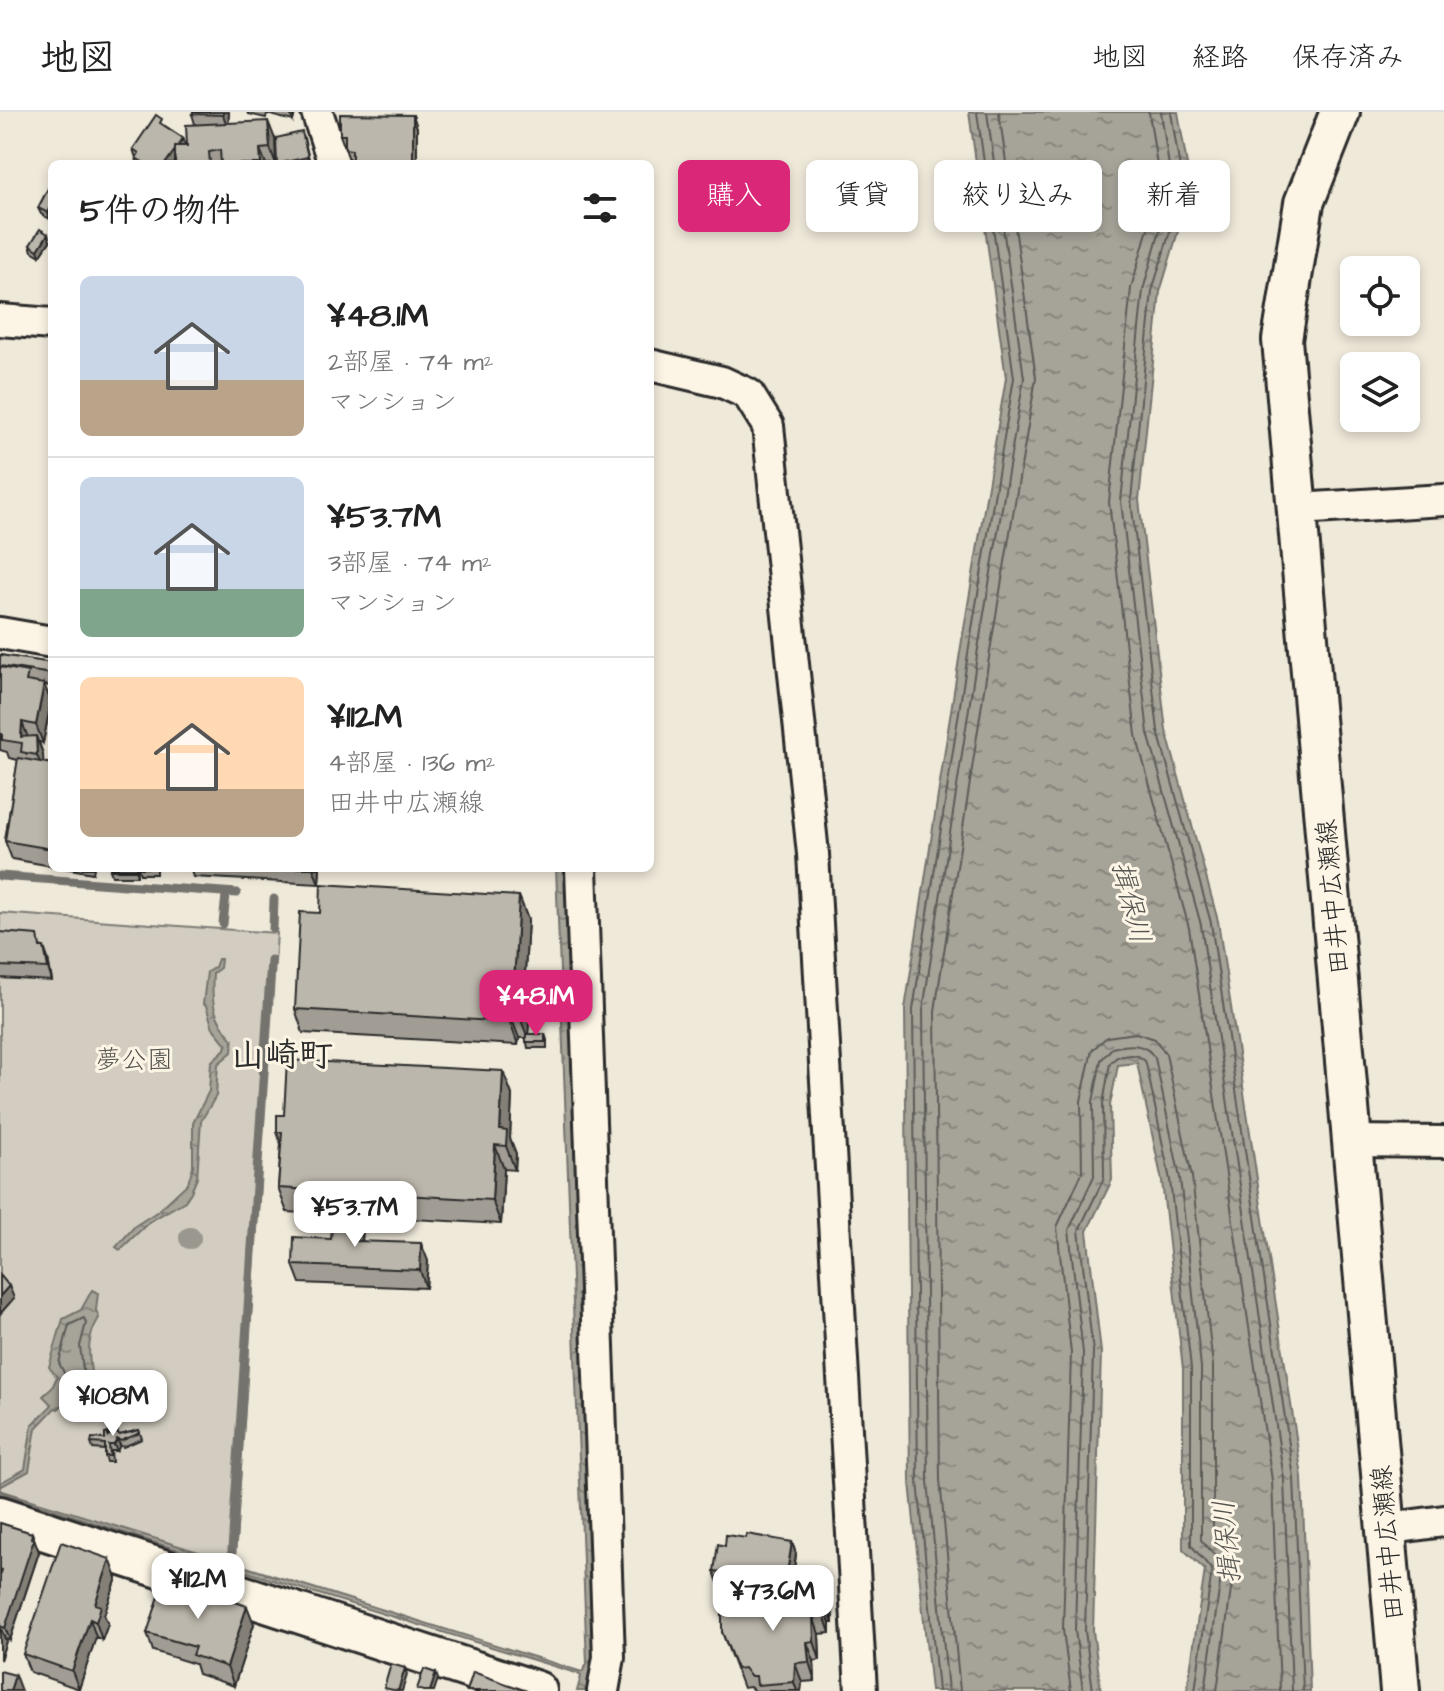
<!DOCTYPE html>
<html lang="ja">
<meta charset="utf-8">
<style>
:root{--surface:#fff;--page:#f6f6f6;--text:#222;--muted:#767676;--line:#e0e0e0;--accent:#db2777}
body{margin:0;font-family:"Architects Daughter","Klee One",sans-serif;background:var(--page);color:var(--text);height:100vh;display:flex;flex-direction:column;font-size:30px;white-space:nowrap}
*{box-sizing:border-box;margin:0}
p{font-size:26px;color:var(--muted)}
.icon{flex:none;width:44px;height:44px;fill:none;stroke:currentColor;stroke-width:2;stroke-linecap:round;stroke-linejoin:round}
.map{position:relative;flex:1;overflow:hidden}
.sheet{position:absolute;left:48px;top:48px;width:606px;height:712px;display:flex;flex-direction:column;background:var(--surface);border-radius:12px;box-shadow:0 4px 12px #0003}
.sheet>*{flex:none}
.guide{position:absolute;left:678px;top:48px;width:646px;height:72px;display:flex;gap:16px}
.fabs{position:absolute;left:1340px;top:144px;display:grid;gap:16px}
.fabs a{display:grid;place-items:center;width:80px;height:80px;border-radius:12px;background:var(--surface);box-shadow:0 4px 12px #0003;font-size:40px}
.price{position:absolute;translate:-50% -68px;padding:0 18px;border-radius:16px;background:#fff;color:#222;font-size:26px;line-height:52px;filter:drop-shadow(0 2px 4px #0008)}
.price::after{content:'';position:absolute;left:50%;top:48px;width:24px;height:18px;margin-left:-12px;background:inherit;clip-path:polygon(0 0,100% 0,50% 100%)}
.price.active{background:var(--accent);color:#fff}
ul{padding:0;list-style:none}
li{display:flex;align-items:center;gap:24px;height:200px;padding:0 32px}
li+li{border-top:2px solid var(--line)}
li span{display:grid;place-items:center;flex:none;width:224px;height:160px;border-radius:12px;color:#555}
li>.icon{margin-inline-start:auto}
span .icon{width:96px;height:96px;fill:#fffc;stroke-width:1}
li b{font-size:34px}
h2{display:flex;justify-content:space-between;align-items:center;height:96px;padding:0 32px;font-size:34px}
.pill{padding:0 28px;border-radius:12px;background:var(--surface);box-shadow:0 4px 12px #0003;font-size:28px;line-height:72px}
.pill.active{background:var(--accent);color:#fff}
header{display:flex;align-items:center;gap:48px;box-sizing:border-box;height:112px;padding:0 40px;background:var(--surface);border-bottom:2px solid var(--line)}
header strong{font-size:38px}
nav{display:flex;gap:44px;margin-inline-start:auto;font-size:28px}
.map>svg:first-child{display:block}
</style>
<header>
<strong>地図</strong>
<nav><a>地図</a><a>経路</a><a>保存済み</a></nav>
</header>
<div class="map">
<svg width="1444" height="1579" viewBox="0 0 1444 1579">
<defs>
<pattern id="water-ripples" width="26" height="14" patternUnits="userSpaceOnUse" patternTransform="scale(2)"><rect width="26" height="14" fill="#a6a399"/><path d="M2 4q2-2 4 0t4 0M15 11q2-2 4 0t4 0" fill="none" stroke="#87857d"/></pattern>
</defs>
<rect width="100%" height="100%" fill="#efe9da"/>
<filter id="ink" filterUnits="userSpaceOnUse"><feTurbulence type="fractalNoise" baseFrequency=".0125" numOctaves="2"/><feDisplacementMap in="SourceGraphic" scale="16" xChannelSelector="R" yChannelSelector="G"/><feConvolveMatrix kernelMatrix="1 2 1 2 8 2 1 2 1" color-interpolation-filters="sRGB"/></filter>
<g filter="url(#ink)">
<path fill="#d2cdc0" stroke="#7e7c76" stroke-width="2" d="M0,801L277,821L234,1460L0,1381Z"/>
<g fill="url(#water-ripples)" stroke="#75736d" stroke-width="2">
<path d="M969,0H1178L1191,76L1160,180L1139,388L1166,618L1218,809L1302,1365L1310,1579H1187L1205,1458L1183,1437V1257L1162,1069L1137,951L1118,953L1110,993L1112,1068L1087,1119L1101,1240L1093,1519L1101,1579H931L910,1370L905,897L961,534L1006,266Z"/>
<path d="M556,756H568L597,1553L589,1579H577L581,1564L576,1561L211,1449L0,1380V1378L582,1560L587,1552Z"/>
<path d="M218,847H221L220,856L213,861C211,891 213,905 233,928L232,940L218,952L216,984L201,1009L197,1066L191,1080L185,1089L149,1110L120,1138L116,1135L135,1114L158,1099L188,1071L193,1054V1011L209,979L211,950L225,937L226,932L213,916L206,894L203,892L207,860L215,855Z"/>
<path d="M92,1178L98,1181L96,1198L99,1206C77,1241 100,1261 89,1297L78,1285L71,1286L58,1297L55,1296L36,1316L29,1359L0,1375V1371L25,1357L32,1313L52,1293L43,1284L52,1276L57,1265L49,1255L63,1207L81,1198Z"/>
</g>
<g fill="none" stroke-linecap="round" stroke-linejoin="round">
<g stroke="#5c5b57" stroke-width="2">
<path d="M1149,0L1160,74L1131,176L1109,390L1136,623L1189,816L1272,1368L1280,1579"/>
<path d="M1161,0L1172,75L1143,178L1121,389L1148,621L1201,813L1284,1367L1292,1579"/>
<path d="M1171,0L1183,76L1152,179L1131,388L1158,619L1211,811L1294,1366L1303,1579"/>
<path d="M84,1206L86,1211L80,1234L85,1274L82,1277L65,1279L62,1275L65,1263L59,1251L69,1213Z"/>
<path d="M938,1579L918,1369L913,898L969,535L1014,266L977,0"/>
<path d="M948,1579L928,1369L923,898L978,537L1024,266L987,0"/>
<path d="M960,1579L940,1368L935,899L990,539L1036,266L999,0"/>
<path d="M1071,1579L1063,1518L1071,1241L1057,1115L1082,1061L1081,989L1092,938L1107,925L1136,921L1155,927L1166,942L1192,1065L1213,1254V1423L1229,1442L1234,1456L1217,1579"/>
<path d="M1083,1579L1075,1518L1083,1241L1069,1118L1094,1064L1093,990L1101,948L1112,936C1129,932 1145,930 1155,946L1180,1066L1201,1255V1428L1218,1447L1222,1457L1205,1579"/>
<path d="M1093,1579L1085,1519L1093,1240L1079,1118L1104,1066L1103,992L1110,951L1117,945C1127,943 1140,940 1146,951L1170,1068L1191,1256V1433L1212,1458L1195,1579"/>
</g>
<g stroke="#75736d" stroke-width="9">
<path d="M0,764L237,781"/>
<path d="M223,812L226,783"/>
<path d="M273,817L274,787"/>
<path d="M231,1453L271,848"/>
</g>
<g stroke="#2b2b2b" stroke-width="36">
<g id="minor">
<path d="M317,0L334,52"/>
<path d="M0,208L52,212"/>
<path d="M650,253L722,270L748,282L768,314L813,742L861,1579"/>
<path d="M1298,397L1444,388"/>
<path d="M0,521L52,530"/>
<path d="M581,756L609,1545L603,1579"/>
<path d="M1354,1029L1444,1030"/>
<path d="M1385,1417L1444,1409"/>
</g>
</g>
<g stroke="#2b2b2b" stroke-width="44">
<g id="major">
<path d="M1340,0L1304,91L1282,228L1400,1579"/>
<path d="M0,1404L537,1579"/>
</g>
</g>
<use href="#minor" stroke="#fcf5e5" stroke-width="30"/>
<use href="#major" stroke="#fcf5e5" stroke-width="38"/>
</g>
<circle fill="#9a978e" cx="190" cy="1126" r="11"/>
<g fill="#a29d94" stroke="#2b2b2b" stroke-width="2">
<path d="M229,0L228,11L275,27L276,52H138L133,37L165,14L183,26L186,34H187L195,12L192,2Z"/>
<path d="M247,0H295V1L293,9L267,2L266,6L248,2Z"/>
<path d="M413,3L417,16L352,50H350L340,23Z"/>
<path d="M304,26L310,51L277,52Z"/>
<path d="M52,69V104L50,107L41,102L38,96Z"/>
<path d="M50,129L40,144L32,139L30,133Z"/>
<path d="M0,543L52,551V574L44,573L51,590L43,631L39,630L43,642V650L52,652V754L12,747L5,729L18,648L9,646L7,640L0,638Z"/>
<path d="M64,756H94L93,761Z"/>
<path d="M137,756V764H112L110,758Z"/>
<path d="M138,756H156V762H140Z"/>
<path d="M190,756H320L319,772L193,765Z"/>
<path d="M519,784L528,808L524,878L530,894L528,922H545L547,928V936H528L526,926H519L518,933L303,921L295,897L320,801Z"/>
<path d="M0,820L43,835L48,847L52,869L0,866Z"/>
<path d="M503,959L512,983L510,1026L516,1042L515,1058L504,1057L501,1112L360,1104L363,1113L362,1129L428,1149L426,1176L300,1171L293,1153L331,1127L338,1114L339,1103L287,1100L278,1076L281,1032L277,1020L284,1003Z"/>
<path d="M116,1312L118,1322L120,1323L139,1318L142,1327L123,1335L120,1333L117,1339H111L112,1350H107L105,1344V1338L93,1337L91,1331L105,1327L111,1322Z"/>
<path d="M0,1411L32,1421L39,1440L10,1528L5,1527L6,1529L0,1548Z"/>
<path d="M746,1426L792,1430L796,1442L792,1474L832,1491L833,1511H830V1521L819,1522L820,1548L814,1549L815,1569L802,1570L801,1579H754L750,1575L743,1576L722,1520L757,1491L773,1485L775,1490H784L783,1478L718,1471L714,1459L725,1434Z"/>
<path d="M117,1466L104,1503L108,1512L102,1528L96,1525L79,1577L30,1560L23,1542Z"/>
<path d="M254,1512L234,1574L198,1562L195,1552L153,1539L147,1521Z"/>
</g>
<g fill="#848078" stroke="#2b2b2b" stroke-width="2">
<path d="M223,0H229L228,16L223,3Z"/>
<path d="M290,0H295L293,9Z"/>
<path d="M413,3L417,16V52H413Z"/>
<path d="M268,9L275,27L276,52L270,36Z"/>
<path d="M183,26L187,39L178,52H165Z"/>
<path d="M260,37L266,52H261Z"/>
<path d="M52,93V104L50,107L48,101Z"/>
<path d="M48,122L50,129L40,144L38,138Z"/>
<path d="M44,572L51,590L43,631L36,613Z"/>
<path d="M22,610L29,628L27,643L21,625Z"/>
<path d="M36,624L43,642L44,661L37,643Z"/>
<path d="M313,756H320L319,772Z"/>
<path d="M519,784L528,808L524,878L530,894L528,926L519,903L514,870Z"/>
<path d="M44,835L48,847L52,869L48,856Z"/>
<path d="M510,902L519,926L518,933L510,910Z"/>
<path d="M503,959L512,983L510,1026L516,1042L515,1058L500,1018Z"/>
<path d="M495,1033L504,1057L501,1112L492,1088Z"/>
<path d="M356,1094L363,1113L361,1147L355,1129Z"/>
<path d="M421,1131L428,1149L426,1176L420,1158Z"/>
<path d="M9,1174L14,1186L0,1202V1184Z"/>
<path d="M117,1327L120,1333L117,1339L114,1333Z"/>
<path d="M32,1421L39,1440L10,1528L5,1516Z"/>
<path d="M792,1430L796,1442L791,1479L786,1467Z"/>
<path d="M110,1447L117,1466L104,1503L108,1512L102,1528L96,1510L95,1492Z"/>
<path d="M825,1473L832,1491L833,1511L826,1493Z"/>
<path d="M823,1493L830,1511V1521L824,1503Z"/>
<path d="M247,1494L254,1512L234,1574L227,1555Z"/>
<path d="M813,1504L819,1522L820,1548L814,1529Z"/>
<path d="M90,1507L96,1525L79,1577L72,1559Z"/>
<path d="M1,1517L6,1529L0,1548V1521Z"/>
<path d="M807,1530L814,1549L815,1569L809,1550Z"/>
<path d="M795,1551L802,1570L801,1579H797L794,1570Z"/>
<path d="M405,1556L407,1563L402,1579H398Z"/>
<path d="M436,1561L438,1567L434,1579H430Z"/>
<path d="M15,1563L21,1579H10Z"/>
</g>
<g fill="#bcb7ac" stroke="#2b2b2b" stroke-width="2">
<path d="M193,0H223V3L192,2Z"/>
<path d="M340,2L413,3V52H352V38L345,37V23H340Z"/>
<path d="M156,3L162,7L160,11L183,26L178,34H175V38L165,52H146L136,46L139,41L133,37Z"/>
<path d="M268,9L270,36L260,37L261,52H221L220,38L209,40L210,52H175V34H187L186,13Z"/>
<path d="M302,20L308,45L277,52L276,26Z"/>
<path d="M52,69V93L48,101L38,96Z"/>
<path d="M40,117L48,122L38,138L30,133Z"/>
<path d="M0,543L52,551V562L0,554Z"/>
<path d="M0,555L28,560L26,569L44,572L36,613L22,610L21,625L36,624L37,643L21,640L22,631L2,628V622L0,621Z"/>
<path d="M18,646L52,652V737L5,729Z"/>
<rect x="110" y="756" width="25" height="2"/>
<path d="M321,772L519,784L514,870H521L519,903L510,902V910L295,897L300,800L320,801Z"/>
<path d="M0,820L38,823L40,835H44L48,856L0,854Z"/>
<rect x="526" y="922" width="19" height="8"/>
<path d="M287,948L503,959L500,1018L507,1019L506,1034L495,1033L492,1088L278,1076L282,1020H277V1003H284Z"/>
<path d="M339,1094H356L355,1129L421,1131L420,1158L293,1153L294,1125L331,1127L332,1113L338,1114Z"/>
<path d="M0,1163L9,1174L0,1184Z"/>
<path d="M111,1310L116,1312V1321L120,1323L139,1318L140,1321L121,1329L117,1327L114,1333H109L110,1344H105V1332L91,1331L92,1326L105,1327V1322L108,1321V1324L111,1322Z"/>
<path d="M0,1411L32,1421L31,1426L34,1427L5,1516L0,1514V1464L2,1458L0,1457Z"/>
<path d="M747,1422L792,1430L786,1467L714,1459L718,1432L725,1434L726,1423L746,1426Z"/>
<path d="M61,1430L110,1447L95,1492L101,1494L96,1510L90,1507L72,1559L23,1542Z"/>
<path d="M165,1466L247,1494L227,1555L192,1543L195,1535L147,1521Z"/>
<path d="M825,1473L826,1493H823L824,1503L813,1504L814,1529L807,1530L809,1550L795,1551L794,1570L757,1573L756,1564H750L744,1556L737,1557L722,1520V1493L757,1491V1485H773V1490H784L783,1474Z"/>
<path d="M391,1552L405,1556L398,1579L384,1576Z"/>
<path d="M424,1557L436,1561L430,1579H424L417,1577Z"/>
<path d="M0,1559L15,1563L10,1579H0Z"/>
<path d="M473,1560L527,1579H467Z"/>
</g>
</g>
<g text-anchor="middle" stroke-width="6" stroke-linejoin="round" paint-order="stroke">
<g font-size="26" fill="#2b2b2b" stroke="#fcf5e5">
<text transform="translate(1332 785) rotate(-95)" y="9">田井中広瀬線</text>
<text transform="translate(1387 1431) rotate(-95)" y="9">田井中広瀬線</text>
</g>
<g font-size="26" fill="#555450" stroke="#fcf5e5">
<text x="134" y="956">夢公園</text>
</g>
<g font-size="28" font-style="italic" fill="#565552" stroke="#fcf5e5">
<text transform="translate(1132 790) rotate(76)" y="10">揖保川</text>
<text transform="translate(1226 1430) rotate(-95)" y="10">揖保川</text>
</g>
<g font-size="34" font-weight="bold" fill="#2b2b2b" stroke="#fcf5e5">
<text x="282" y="954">山崎町</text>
</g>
</g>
</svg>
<div class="fabs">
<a><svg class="icon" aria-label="locate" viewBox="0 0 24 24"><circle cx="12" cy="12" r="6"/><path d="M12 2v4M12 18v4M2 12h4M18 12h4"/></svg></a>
<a><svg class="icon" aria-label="layers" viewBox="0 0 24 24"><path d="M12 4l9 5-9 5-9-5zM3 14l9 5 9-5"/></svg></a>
</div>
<b class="price active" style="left:536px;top:926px">¥48.1M</b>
<b class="price" style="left:355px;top:1137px">¥53.7M</b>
<b class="price" style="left:113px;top:1326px">¥108M</b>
<b class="price" style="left:198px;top:1509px">¥112M</b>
<b class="price" style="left:773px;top:1521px">¥73.6M</b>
<div class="guide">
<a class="pill active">購入</a>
<a class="pill">賃貸</a>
<a class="pill">絞り込み</a>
<a class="pill">新着</a>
</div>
<section class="sheet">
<h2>5件の物件<svg class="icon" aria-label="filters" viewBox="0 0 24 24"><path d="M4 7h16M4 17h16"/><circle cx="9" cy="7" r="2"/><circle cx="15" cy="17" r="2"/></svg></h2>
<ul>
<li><span style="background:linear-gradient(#c9d6e8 65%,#b9a48a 0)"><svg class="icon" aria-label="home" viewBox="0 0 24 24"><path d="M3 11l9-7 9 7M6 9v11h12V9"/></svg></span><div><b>¥48.1M</b><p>2部屋 · 74 m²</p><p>マンション</p></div></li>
<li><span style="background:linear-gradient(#c9d6e8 70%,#7fa58c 0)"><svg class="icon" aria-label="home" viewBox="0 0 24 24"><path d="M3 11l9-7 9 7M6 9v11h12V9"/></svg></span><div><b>¥53.7M</b><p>3部屋 · 74 m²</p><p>マンション</p></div></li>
<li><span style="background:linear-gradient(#ffd9b3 70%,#b9a48a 0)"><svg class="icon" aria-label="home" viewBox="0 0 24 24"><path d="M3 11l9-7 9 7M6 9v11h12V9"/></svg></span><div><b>¥112M</b><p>4部屋 · 136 m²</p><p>田井中広瀬線</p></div></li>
</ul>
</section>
</div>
